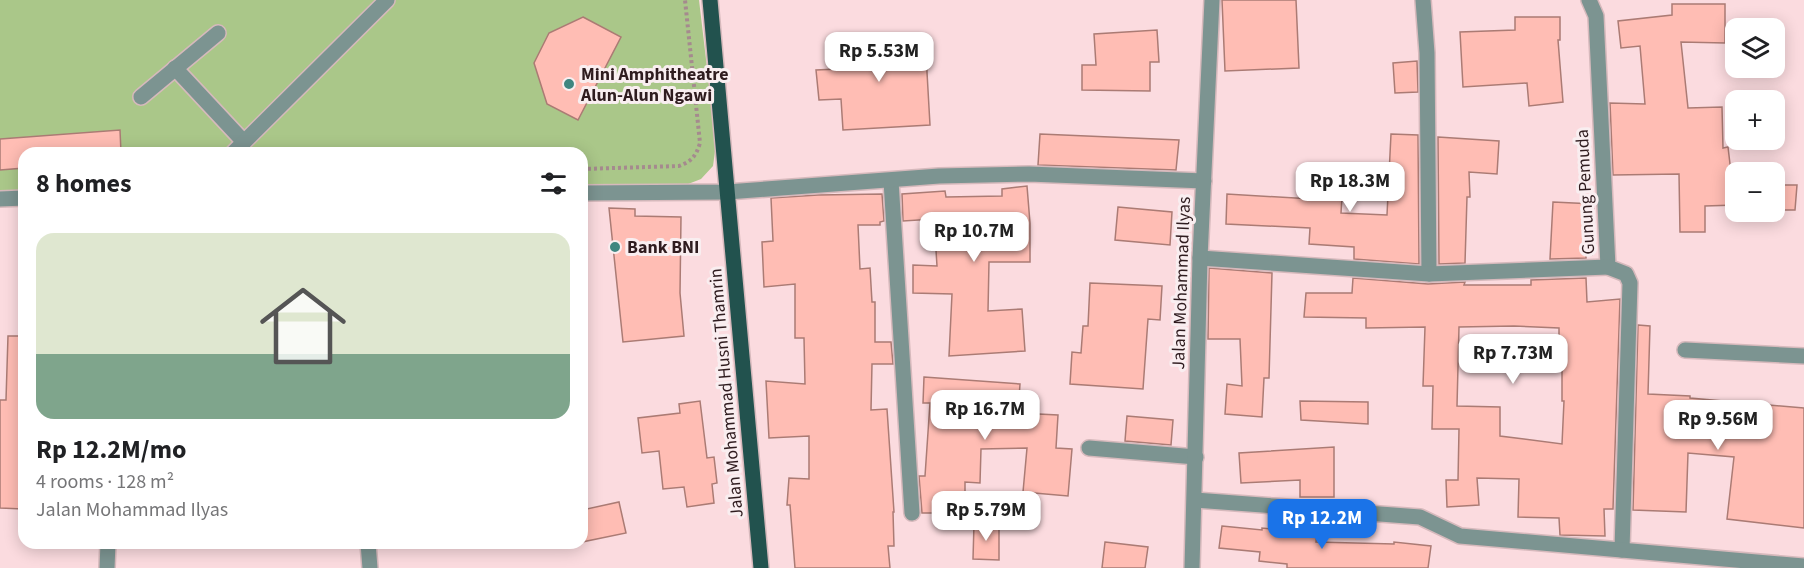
<!DOCTYPE html>
<meta charset="utf-8">
<style>
:root{--surface:#fff;--page:#f2f2f2;--text:#202124;--muted:#757577;--line:#e0e0e0;--accent:#1a73e8}
body{margin:0;font-family:"Source Sans 3",sans-serif;background:var(--page);color:var(--text);height:100vh;display:flex;flex-direction:column;font-size:22px;white-space:nowrap}
*{box-sizing:border-box;margin:0}
p{font-size:20px;color:var(--muted)}
.icon{flex:none;width:33px;height:33px;fill:none;stroke:currentColor;stroke-width:2;stroke-linecap:round;stroke-linejoin:round}
.map{position:relative;flex:1;overflow:hidden}
.details{position:absolute;left:18px;top:147px;width:570px;height:402px;display:flex;flex-direction:column;background:var(--surface);border-radius:18px;box-shadow:0 3px 15px #0003}
.details>*{flex:none}
.controls{position:absolute;left:1725px;top:18px;display:grid;gap:12px}
.controls a{display:grid;place-items:center;width:60px;height:60px;border-radius:12px;background:var(--surface);box-shadow:0 3px 15px #0003;font-size:30px}
.price{position:absolute;translate:-50% -51px;padding:0 14px;border-radius:12px;background:#fff;color:#222;font-size:20px;line-height:39px;filter:drop-shadow(0 2px 3px #0008)}
.price::after{content:'';position:absolute;left:50%;top:36px;width:18px;height:14px;margin-left:-9px;background:inherit;clip-path:polygon(0 0,100% 0,50% 100%)}
.price.selected{background:var(--accent);color:#fff}
ul{padding:0;list-style:none}
li{display:grid;align-content:center;gap:12px;height:318px;padding:0 18px}
li+li{border-top:2px solid var(--line)}
li span{display:grid;place-items:center;height:186px;border-radius:18px;color:#555}
li>.icon{margin-inline-start:auto}
span .icon{width:108px;height:108px;fill:#fffc;stroke-width:1}
li b{font-size:26px}
h2{display:flex;justify-content:space-between;align-items:center;height:72px;padding:0 18px;font-size:26px}
.map>svg:first-child{display:block}
</style>
<div class="map">
<svg width="1804" height="568" viewBox="0 0 1804 568">
<rect width="100%" height="100%" fill="#fbdbdf"/>
<path fill="#aac789" d="M0,0H699L716,144L713,166L701,179L683,186L582,187V153H24V193H0Z"/>
<g fill="#ffbdb4" stroke="#ab7b74" stroke-width="1.5" fill-rule="evenodd">
<path d="M1222,0H1296L1299,68L1225,71Z"/>
<path d="M1672,4H1725V43L1681,42L1688,108L1722,107L1723,148L1728,147L1732,181H1736V205L1705,206V232H1680L1679,174L1613,175L1610,103L1645,104L1640,46L1621,48L1618,21L1672,15Z"/>
<path d="M583,17L621,37L578,120L547,104L534,63L549,33Z"/>
<path d="M1515,17H1560V40H1558L1563,102L1529,106L1527,83L1463,87L1460,32L1515,30Z"/>
<path d="M1157,30L1159,62H1150V91L1082,90V65H1096L1094,34Z"/>
<path d="M925,37L930,125L843,130L841,99L819,100L816,70L838,69L836,42Z"/>
<path d="M1417,61L1418,92L1395,93L1393,63Z"/>
<path d="M120,130L121,153H24V168L0,170V139Z"/>
<path d="M1040,134L1179,140L1176,170L1038,165Z"/>
<path d="M1391,134L1418,135L1419,264L1354,259V247L1309,244L1310,228L1226,224L1227,194L1312,199V195L1342,197L1341,213L1387,215Z"/>
<path d="M1438,137L1499,141L1497,174L1469,172L1470,197H1467L1465,263L1439,264Z"/>
<path d="M1774,185H1797L1795,210H1774Z"/>
<path d="M1027,186L1030,223V262H989L988,311L1022,309L1025,351L949,356L952,294L913,293V265L937,266L934,219L903,221L902,194L945,191L946,197L1002,196V189Z"/>
<path d="M882,194L884,221L880,222V225H858L860,269L870,268L872,302H875V342H891L893,364H872L871,410L887,409L894,512H893L894,546H888L890,568H795L790,505H787L789,478L809,479V436L769,438L766,381L805,384L804,338H795V284L764,287L762,242L773,241L771,198L818,195Z"/>
<path d="M1553,202L1594,204L1592,255H1586V258L1550,259Z"/>
<path d="M1118,207L1172,212L1170,245L1115,240Z"/>
<path d="M609,208L635,209V216L681,217L680,293L684,336L623,342Z"/>
<path d="M1209,268L1272,273L1269,378H1264L1262,417L1225,414L1227,384L1242,386L1240,339H1208Z"/>
<path d="M1353,278L1428,284L1465,282L1464,285H1531V280L1586,278L1587,302L1620,299L1613,509H1604L1605,536L1560,535L1559,518L1518,517L1519,479L1477,478L1479,505L1447,507L1446,480H1458L1459,429H1432L1433,386H1423L1425,327L1366,328V318L1304,317L1306,293H1352ZM1514,326L1559,328V361H1562V401H1564L1562,444L1500,436V407L1457,406L1459,327Z"/>
<path d="M1090,283L1162,286L1160,320L1148,319L1143,389L1070,384L1072,352L1081,353L1083,326H1088Z"/>
<path d="M1638,325L1650,326L1648,394L1690,396V398L1804,408V528L1727,519L1734,457L1688,453L1686,512L1633,510Z"/>
<path d="M8,336H24L23,509L0,508V400H6Z"/>
<path d="M924,377L1020,384L1018,413L1058,415L1056,448L1072,449L1068,496L1023,492L1027,448L981,449L980,483L965,482V513H922L919,476H925L930,403H923Z"/>
<path d="M700,401L707,458L714,457L717,483L712,484L714,503L687,507L684,487L663,489L659,451L642,453L638,418L680,413L679,404Z"/>
<path d="M1300,401L1368,402V424L1301,420Z"/>
<path d="M1127,416L1173,420L1171,445L1125,441Z"/>
<path d="M1334,447V497H1300V480L1241,483L1239,453Z"/>
<path d="M619,502L626,533L582,542V510Z"/>
<path d="M974,524H999V560L973,559Z"/>
<path d="M1222,526L1262,530V528L1317,533L1316,542L1394,544V542L1431,546L1428,568H1287V564L1259,561L1260,552L1219,548Z"/>
<path d="M1105,542L1148,547L1145,568H1102Z"/>
</g>
<g fill="none" stroke-linecap="round" stroke-linejoin="round">
<g stroke="#d6b9bc" stroke-width="18">
<g id="minor">
<path d="M1423,0L1427,53L1429,274"/>
<path d="M1589,0L1596,16L1608,267L1626,274L1630,283L1622,550"/>
<path d="M175,68L244,142"/>
<path d="M141,97L218,33"/>
<path d="M233,153L387,0"/>
<path d="M891,181L912,513"/>
<path d="M582,193L727,192L939,176L1029,174L1204,181"/>
<path d="M0,199L24,198"/>
<path d="M1200,258L1429,274L1608,267"/>
<path d="M1685,350L1804,356"/>
<path d="M1089,448L1196,457"/>
<path d="M1195,500L1420,517L1460,536L1804,566"/>
<path d="M368,543L370,568"/>
<path d="M107,568L108,543"/>
<path d="M1192,568L1200,258L1212,0"/>
</g>
</g>
<g stroke="#d6b9bc" stroke-width="18">
<path id="major" d="M710,0L761,568"/>
</g>
<path stroke="#a58a8e" stroke-width="4" stroke-dasharray="3 3" stroke-linecap="butt" d="M582,169L679,166C692,161 696,156 700,143L685,0"/>
<use href="#minor" stroke="#7c9491" stroke-width="15"/>
<use href="#major" stroke="#22524e" stroke-width="15"/>
</g>
<g fill="#3f8680" stroke="#f9eef0" stroke-width="2">
<circle cx="569" cy="84" r="6"/>
<circle cx="615" cy="247" r="6"/>
</g>
<g text-anchor="middle" stroke-width="6" stroke-linejoin="round" paint-order="stroke">
<g font-size="18" font-weight="bold" fill="#2f1c1f" stroke="#f9eef0" text-anchor="start">
<text x="581" y="80">Mini Amphitheatre<tspan x="581" dy="21">Alun-Alun Ngawi</tspan></text>
<text x="627" y="253">Bank BNI</text>
</g>
<g font-size="18" fill="#2f1c1f" stroke="#f9eef0">
<text transform="translate(1585 192) rotate(-93)" y="6">Gunung Pemuda</text>
<text transform="translate(1181 283) rotate(-88)" y="6">Jalan Mohammad Ilyas</text>
<text transform="translate(726 393) rotate(-95)" y="6">Jalan Mohammad Husni Thamrin</text>
</g>
</g>
</svg>
<div class="controls">
<a><svg class="icon" aria-label="layers" viewBox="0 0 24 24"><path d="M12 4l9 5-9 5-9-5zM3 14l9 5 9-5"/></svg></a>
<a>+</a>
<a>−</a>
</div>
<b class="price" style="left:879px;top:83px">Rp 5.53M</b>
<b class="price" style="left:1350px;top:213px">Rp 18.3M</b>
<b class="price" style="left:974px;top:263px">Rp 10.7M</b>
<b class="price" style="left:1513px;top:385px">Rp 7.73M</b>
<b class="price" style="left:985px;top:441px">Rp 16.7M</b>
<b class="price" style="left:1718px;top:451px">Rp 9.56M</b>
<b class="price" style="left:986px;top:542px">Rp 5.79M</b>
<b class="price selected" style="left:1322px;top:550px">Rp 12.2M</b>
<section class="details">
<h2>8 homes<svg class="icon" aria-label="filters" viewBox="0 0 24 24"><path d="M4 7h16M4 17h16"/><circle cx="9" cy="7" r="2"/><circle cx="15" cy="17" r="2"/></svg></h2>
<ul>
<li><span style="background:linear-gradient(#dfe7d0 65%,#7fa58c 0)"><svg class="icon" aria-label="home" viewBox="0 0 24 24"><path d="M3 11l9-7 9 7M6 9v11h12V9"/></svg></span><div><b>Rp 12.2M/mo</b><p>4 rooms · 128 m²</p><p>Jalan Mohammad Ilyas</p></div></li>
</ul>
</section>
</div>
